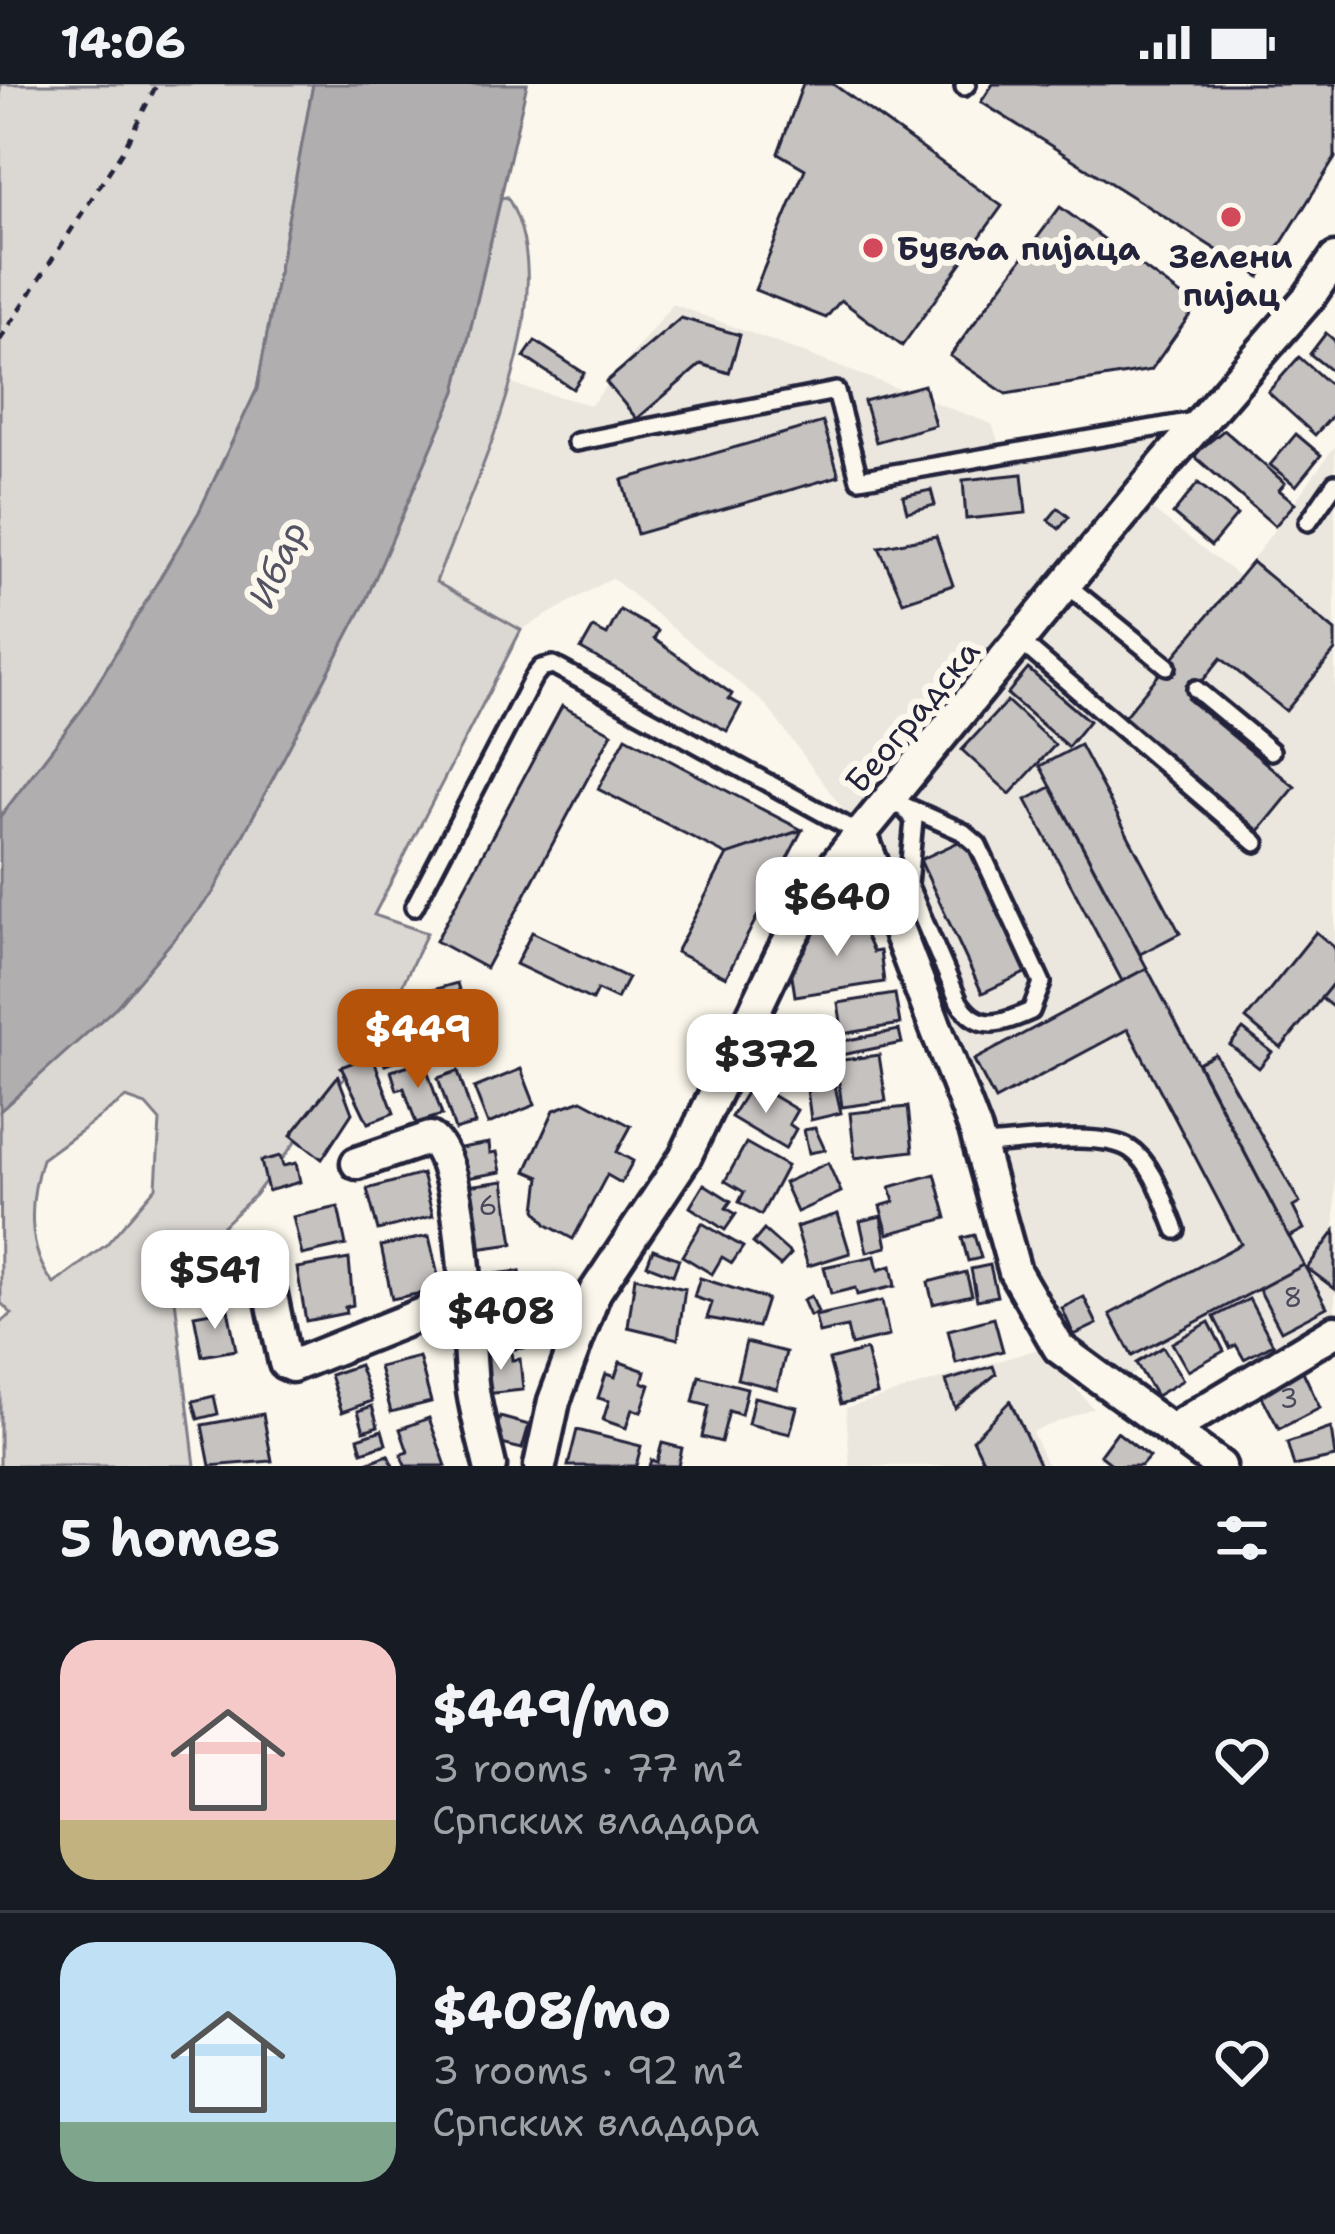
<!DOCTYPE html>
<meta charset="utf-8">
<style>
:root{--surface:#171b24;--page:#20242c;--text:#f1f3f6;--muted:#9ea1a6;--line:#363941;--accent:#b45309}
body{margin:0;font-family:"Shantell Sans",sans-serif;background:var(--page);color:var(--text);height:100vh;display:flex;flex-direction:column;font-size:45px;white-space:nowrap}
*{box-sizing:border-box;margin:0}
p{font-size:39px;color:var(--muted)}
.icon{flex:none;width:66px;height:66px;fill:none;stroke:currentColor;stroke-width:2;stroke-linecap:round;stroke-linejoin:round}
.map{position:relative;height:1382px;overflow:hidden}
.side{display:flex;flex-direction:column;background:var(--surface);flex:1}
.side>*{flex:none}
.price{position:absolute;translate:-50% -102px;padding:0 27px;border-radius:24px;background:#fff;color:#222;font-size:39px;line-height:78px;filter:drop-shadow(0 3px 6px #0008)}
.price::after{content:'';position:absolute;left:50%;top:72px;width:36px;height:27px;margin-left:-18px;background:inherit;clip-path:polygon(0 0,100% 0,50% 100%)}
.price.on{background:var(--accent);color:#fff}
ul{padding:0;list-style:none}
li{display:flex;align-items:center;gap:36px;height:300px;padding:0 60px}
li+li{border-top:3px solid var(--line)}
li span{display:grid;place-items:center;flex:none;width:336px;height:240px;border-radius:36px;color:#555}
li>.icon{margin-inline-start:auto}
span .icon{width:144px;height:144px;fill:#fffc;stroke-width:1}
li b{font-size:51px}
h2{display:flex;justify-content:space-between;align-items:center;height:144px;padding:0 60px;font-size:51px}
.status{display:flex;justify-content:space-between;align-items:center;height:84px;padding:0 60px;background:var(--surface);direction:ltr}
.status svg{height:33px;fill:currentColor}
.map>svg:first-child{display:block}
</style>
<div class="status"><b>14:06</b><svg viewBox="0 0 49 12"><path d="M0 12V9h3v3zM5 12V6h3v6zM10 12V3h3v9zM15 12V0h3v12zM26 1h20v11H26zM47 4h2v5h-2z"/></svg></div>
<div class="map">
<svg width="1335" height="1382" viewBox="0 0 1335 1382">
<rect width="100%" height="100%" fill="#fbf7ec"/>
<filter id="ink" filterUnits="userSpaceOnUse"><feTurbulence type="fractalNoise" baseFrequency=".00833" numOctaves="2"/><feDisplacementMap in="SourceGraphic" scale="24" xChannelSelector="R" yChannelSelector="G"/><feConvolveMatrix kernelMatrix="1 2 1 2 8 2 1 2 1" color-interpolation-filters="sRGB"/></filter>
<g filter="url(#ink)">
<g fill="#ebe7df">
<path d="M673,220L992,340L1003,370L1203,335L1137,414L1240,493L1335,362V1247L1286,1274L1251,1226L1110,1303L1059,1264L861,750L766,621L612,494L521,546L436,498L511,300L591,321Z"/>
<path d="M1041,1264L1093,1324L1032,1348L1048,1382H850L846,1324Z"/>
</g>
<g fill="#dbd8d3" stroke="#7e7d87" stroke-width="3" fill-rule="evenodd">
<path d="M0,0H313L257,305L199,428L83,624L0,733Z"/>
<path d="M507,113C569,213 474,397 436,498L521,546L374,831L427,849L382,944L255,1111L172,1190L195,1382H0V1239L12,1230L1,1219L0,1027L117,922L213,809L364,520L456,307L501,114ZM126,1014L146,1021L160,1037L156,1103L106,1161L54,1200C26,1166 29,1116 42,1075Z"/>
</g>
<path fill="#b1aeb0" stroke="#787681" stroke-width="3" d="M313,0H527L456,307L364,520L213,809L117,922L0,1027V733L83,624L199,428L257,305Z"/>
<g fill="#c6c2c0" stroke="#22223b" stroke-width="3">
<path d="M803,0H833L1002,122L902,262L841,216L826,234L755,206L805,85L778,69Z"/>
<path d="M993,0H1335V74L1260,193L981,18Z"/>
<path d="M1060,123L1196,222L1151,286L1006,310L950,272Z"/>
<path d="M681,234L740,251L729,289L701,280L637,335L606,298Z"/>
<path d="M1326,249L1335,257V290L1310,270Z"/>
<path d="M535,257L584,289L573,305L524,273Z"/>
<path d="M1299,273L1335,305V329L1315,351L1268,308Z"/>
<path d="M924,301L935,341L876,358L864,317Z"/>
<path d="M823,338L839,392L637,450L622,396Z"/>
<path d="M1224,346L1285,399L1279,406L1295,419L1275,442L1193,371Z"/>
<path d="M1296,350L1321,371L1296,402L1270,381Z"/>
<path d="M1022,390L1026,429L966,435L963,396Z"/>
<path d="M1198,399L1237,431L1211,462L1173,430Z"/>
<path d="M931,406L935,421L907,428L903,412Z"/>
<path d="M1058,424L1069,433L1059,445L1048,436Z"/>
<path d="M936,452L953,501L903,518L879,463Z"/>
<path d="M1252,478L1335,547V567L1286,627L1221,574L1188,615L1295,703L1259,747L1123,634Z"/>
<path d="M620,526L658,547L654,555L732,610L729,615L741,621L727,647L581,565L593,544L607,551Z"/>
<path d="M1028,585L1089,637L1068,663L1007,610Z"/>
<path d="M1007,617L1055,661L1010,710L962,666Z"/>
<path d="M562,622L612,649L486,884L436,857Z"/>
<path d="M626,653L746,717L802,746L727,771L598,705Z"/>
<path d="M1080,661L1180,849L1140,870L1040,682Z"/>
<path d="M1051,703L1147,884L1122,897L1026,716Z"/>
<path d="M802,746L726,893L676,868L727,771Z"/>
<path d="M965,755L1027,888L982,909L920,776Z"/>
<path d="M855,829L873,868L880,867L884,898L795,912L791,885L818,840Z"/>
<path d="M532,848L628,894L617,915L597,906L592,916L516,880Z"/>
<path d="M1316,848L1335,864V897L1281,964L1246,935Z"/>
<path d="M1147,884L1304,1181L1132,1272L1110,1230L1241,1160L1128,945L995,1016L974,976Z"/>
<path d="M1335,897V925L1321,914Z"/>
<path d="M457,899L463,920L472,918L483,962L430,975L421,938L432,935L425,908Z"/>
<path d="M895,910L900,940L843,950L838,919Z"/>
<path d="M820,934L826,973L781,980L775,941Z"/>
<path d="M1243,945L1272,968L1259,984L1230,961Z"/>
<path d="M899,946L902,959L841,971L838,958Z"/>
<path d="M413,950L419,969L385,981L378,963Z"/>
<path d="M1215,970L1300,1119L1293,1123L1304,1145L1289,1153L1198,979Z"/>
<path d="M372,971L394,1029L368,1039L341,983Z"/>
<path d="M879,971L886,1017L842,1023L836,977Z"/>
<path d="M424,976L442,1031L416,1039L404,1004L397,1006L391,987Z"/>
<path d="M831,984L841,1029L811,1036L805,990Z"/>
<path d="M521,985L535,1021L488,1040L474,1004Z"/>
<path d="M458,987L475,1040L455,1046L438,994Z"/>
<path d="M338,992L352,1029L322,1075L291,1051Z"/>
<path d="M752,999L797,1026L789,1040L796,1045L785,1065L731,1033Z"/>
<path d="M582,1016L631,1042L617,1068L633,1077L621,1099L607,1091L573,1155L547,1141L536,1126L540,1093L526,1087L554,1026Z"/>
<path d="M908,1023L913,1067L855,1074L850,1029Z"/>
<path d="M815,1044L825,1066L809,1069L804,1046Z"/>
<path d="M489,1059L490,1069L497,1068L501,1088L461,1095L455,1065Z"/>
<path d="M746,1059L787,1082L761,1131L739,1118L744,1108L725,1097Z"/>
<path d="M280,1072L283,1082L296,1079L300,1098L268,1107L261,1077Z"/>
<path d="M828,1079L841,1108L797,1128L784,1099Z"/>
<path d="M422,1090L433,1132L378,1146L367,1105Z"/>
<path d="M935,1090L947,1134L888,1150L880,1122L894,1118L890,1103Z"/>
<path d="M504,1097L513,1160L469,1166L467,1102Z"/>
<path d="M704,1100L731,1117L726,1124L736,1130L725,1146L690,1123Z"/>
<path d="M338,1123L346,1161L302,1171L293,1133Z"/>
<path d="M838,1130L850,1169L808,1182L796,1143Z"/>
<path d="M881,1132L887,1163L867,1168L860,1137Z"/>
<path d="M702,1139L743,1163L732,1179L722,1173L712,1190L682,1172Z"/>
<path d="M764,1146L791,1170L780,1182L753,1159Z"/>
<path d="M1335,1147V1205L1307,1184Z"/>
<path d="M242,1150L252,1188L197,1202L191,1180L203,1177L200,1167Z"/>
<path d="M974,1151L981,1174L968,1177L962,1154Z"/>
<path d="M429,1152L439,1196L429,1198L431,1207L392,1215L381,1162Z"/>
<path d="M653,1165L679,1175L673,1191L647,1181Z"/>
<path d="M875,1172L878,1186L891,1182L895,1202L857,1211L855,1204L831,1210L824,1183Z"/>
<path d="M349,1175L353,1221L345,1223L346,1229L306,1237L297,1184Z"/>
<path d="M990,1181L997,1212L977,1216L971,1185Z"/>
<path d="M1304,1181L1327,1223L1281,1247L1259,1205Z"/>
<path d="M520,1187L530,1263L515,1265L512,1247L502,1248L494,1190Z"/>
<path d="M966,1188L972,1211L933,1220L928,1198Z"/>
<path d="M635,1193L685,1205L678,1255L628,1243Z"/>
<path d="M700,1194L767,1215L758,1243L707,1234L712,1219L694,1213Z"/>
<path d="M811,1212L818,1228L810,1232L803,1216Z"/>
<path d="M1084,1213L1097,1240L1074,1251L1062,1224Z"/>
<path d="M1249,1215L1273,1260L1244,1275L1236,1261L1230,1264L1214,1233Z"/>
<path d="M882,1217L889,1252L851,1261L847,1243L819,1249L815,1232Z"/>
<path d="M228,1225L236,1266L202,1272L194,1231Z"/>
<path d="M994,1234L1003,1267L956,1279L948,1246Z"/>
<path d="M1209,1238L1224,1267L1188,1287L1172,1259Z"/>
<path d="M746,1258L786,1268L777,1305L737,1295Z"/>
<path d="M1163,1263L1183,1296L1156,1312L1136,1279Z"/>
<path d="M511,1266L512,1276L520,1275L523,1306L484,1310L481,1269Z"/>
<path d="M866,1266L877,1310L841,1320L829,1276Z"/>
<path d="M419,1273L431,1318L391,1328L379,1283Z"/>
<path d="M620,1278L645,1287L642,1298L650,1301L641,1328L632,1325L626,1344L603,1336L609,1317L598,1314L606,1290L615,1293Z"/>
<path d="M359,1281L372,1317L342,1328L330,1291Z"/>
<path d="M993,1282L996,1290L955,1324L946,1297Z"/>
<path d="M1301,1283L1320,1324L1279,1345L1258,1305Z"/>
<path d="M699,1292L747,1304L741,1331L729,1327L721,1358L702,1353L709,1322L693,1318Z"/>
<path d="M214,1312L218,1330L198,1335L193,1317Z"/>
<path d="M754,1313L797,1323L790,1350L748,1340Z"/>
<path d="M1010,1317L1040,1382H986L973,1355Z"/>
<path d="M372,1322L378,1342L364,1347L358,1327Z"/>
<path d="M263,1330L272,1377L210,1382L202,1341Z"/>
<path d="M500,1333L529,1341L522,1365L493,1358Z"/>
<path d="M429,1334L446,1382H405L401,1370L408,1368L400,1345Z"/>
<path d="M1331,1344L1335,1373L1294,1382L1287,1359Z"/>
<path d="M382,1346L386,1360L362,1368L358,1354Z"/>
<path d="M577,1346L641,1362L636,1382H568Z"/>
<path d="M1117,1348L1149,1373L1141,1382H1114L1100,1371Z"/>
<path d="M662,1359L682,1364L678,1382H649L651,1376L657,1378Z"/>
<path d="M388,1371L393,1382H359Z"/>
</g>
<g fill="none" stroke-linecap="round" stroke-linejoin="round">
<g stroke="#22223b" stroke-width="24">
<g id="service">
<path d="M964,3L967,0"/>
<path d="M576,358L836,307L859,395L1200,336"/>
<path d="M1308,438L1335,399"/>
<path d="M1067,501L1167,582"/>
<path d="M1021,558L1256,759"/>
<path d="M1196,605L1271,667"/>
<path d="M892,710L914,736L908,800L959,918C979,949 1001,940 1031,927L1042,899L978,761L963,748L905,722"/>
<path d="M414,823L533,594L541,584L553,581L861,750"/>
<path d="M980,1061C1016,1060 1100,1046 1130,1065C1154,1080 1165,1120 1176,1146"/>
</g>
</g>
<g stroke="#22223b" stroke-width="39">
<g id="minor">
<path d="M861,750L976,1048L1015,1188L1059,1264L1220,1382"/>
<path d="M357,1079L430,1054C467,1078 466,1250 472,1299C475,1327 484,1355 490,1382"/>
<path d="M271,1211L285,1279L292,1282L462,1214"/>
<path d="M1171,1346L1335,1247"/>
<path d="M540,1382L554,1317L595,1208L685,1073L782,869L830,787L1165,379L1309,213L1335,175"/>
</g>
</g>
<path stroke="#22223b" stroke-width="4.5" stroke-dasharray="9 9" stroke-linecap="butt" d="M0,256L123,66L157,0"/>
<use href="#service" stroke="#fbf7ec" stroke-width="15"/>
<use href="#minor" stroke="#fbf7ec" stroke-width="30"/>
</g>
</g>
<g fill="#d1495b" stroke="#fbf7ec" stroke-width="4.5">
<circle cx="1231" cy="133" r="12"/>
<circle cx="873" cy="164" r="12"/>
</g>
<g text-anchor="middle" stroke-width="12" stroke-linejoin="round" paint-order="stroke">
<g font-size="27" fill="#4b4a5c">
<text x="488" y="1131">6</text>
<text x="1293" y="1223">8</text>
<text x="1289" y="1324">3</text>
</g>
<g font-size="33" font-weight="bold" fill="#22223b" stroke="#fbf7ec" text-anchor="start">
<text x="897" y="176">Бувља пијаца</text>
<text x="1231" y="184" text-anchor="middle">Зелени<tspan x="1231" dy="38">пијац</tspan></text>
</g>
<g font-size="33" fill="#22223b" stroke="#fbf7ec">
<text transform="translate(912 632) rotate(-50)" y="12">Београдска</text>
</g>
<g font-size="36" font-style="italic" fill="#545364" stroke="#fbf7ec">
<text transform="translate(277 480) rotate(-66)" y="13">Ибар</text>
</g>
</g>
</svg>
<b class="price" style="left:837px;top:875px">$640</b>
<b class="price on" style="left:418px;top:1007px">$449</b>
<b class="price" style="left:766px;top:1032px">$372</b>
<b class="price" style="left:215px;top:1248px">$541</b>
<b class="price" style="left:501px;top:1289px">$408</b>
</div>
<section class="side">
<h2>5 homes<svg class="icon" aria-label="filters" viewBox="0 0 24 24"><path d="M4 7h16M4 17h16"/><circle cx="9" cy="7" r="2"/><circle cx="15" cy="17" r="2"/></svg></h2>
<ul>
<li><span style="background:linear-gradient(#f6c9c9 75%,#c2b280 0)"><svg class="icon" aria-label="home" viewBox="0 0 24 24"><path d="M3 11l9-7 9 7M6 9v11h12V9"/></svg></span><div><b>$449/mo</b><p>3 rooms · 77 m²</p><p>Српских владара</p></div><svg class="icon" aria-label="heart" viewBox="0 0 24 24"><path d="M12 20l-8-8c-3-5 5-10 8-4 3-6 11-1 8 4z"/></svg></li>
<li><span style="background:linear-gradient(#bfe0f5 75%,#7fa58c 0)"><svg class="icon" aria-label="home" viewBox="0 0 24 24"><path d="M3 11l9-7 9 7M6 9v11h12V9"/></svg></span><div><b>$408/mo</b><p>3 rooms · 92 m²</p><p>Српских владара</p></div><svg class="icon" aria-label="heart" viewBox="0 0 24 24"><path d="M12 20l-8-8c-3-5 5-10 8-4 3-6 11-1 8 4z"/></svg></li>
</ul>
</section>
